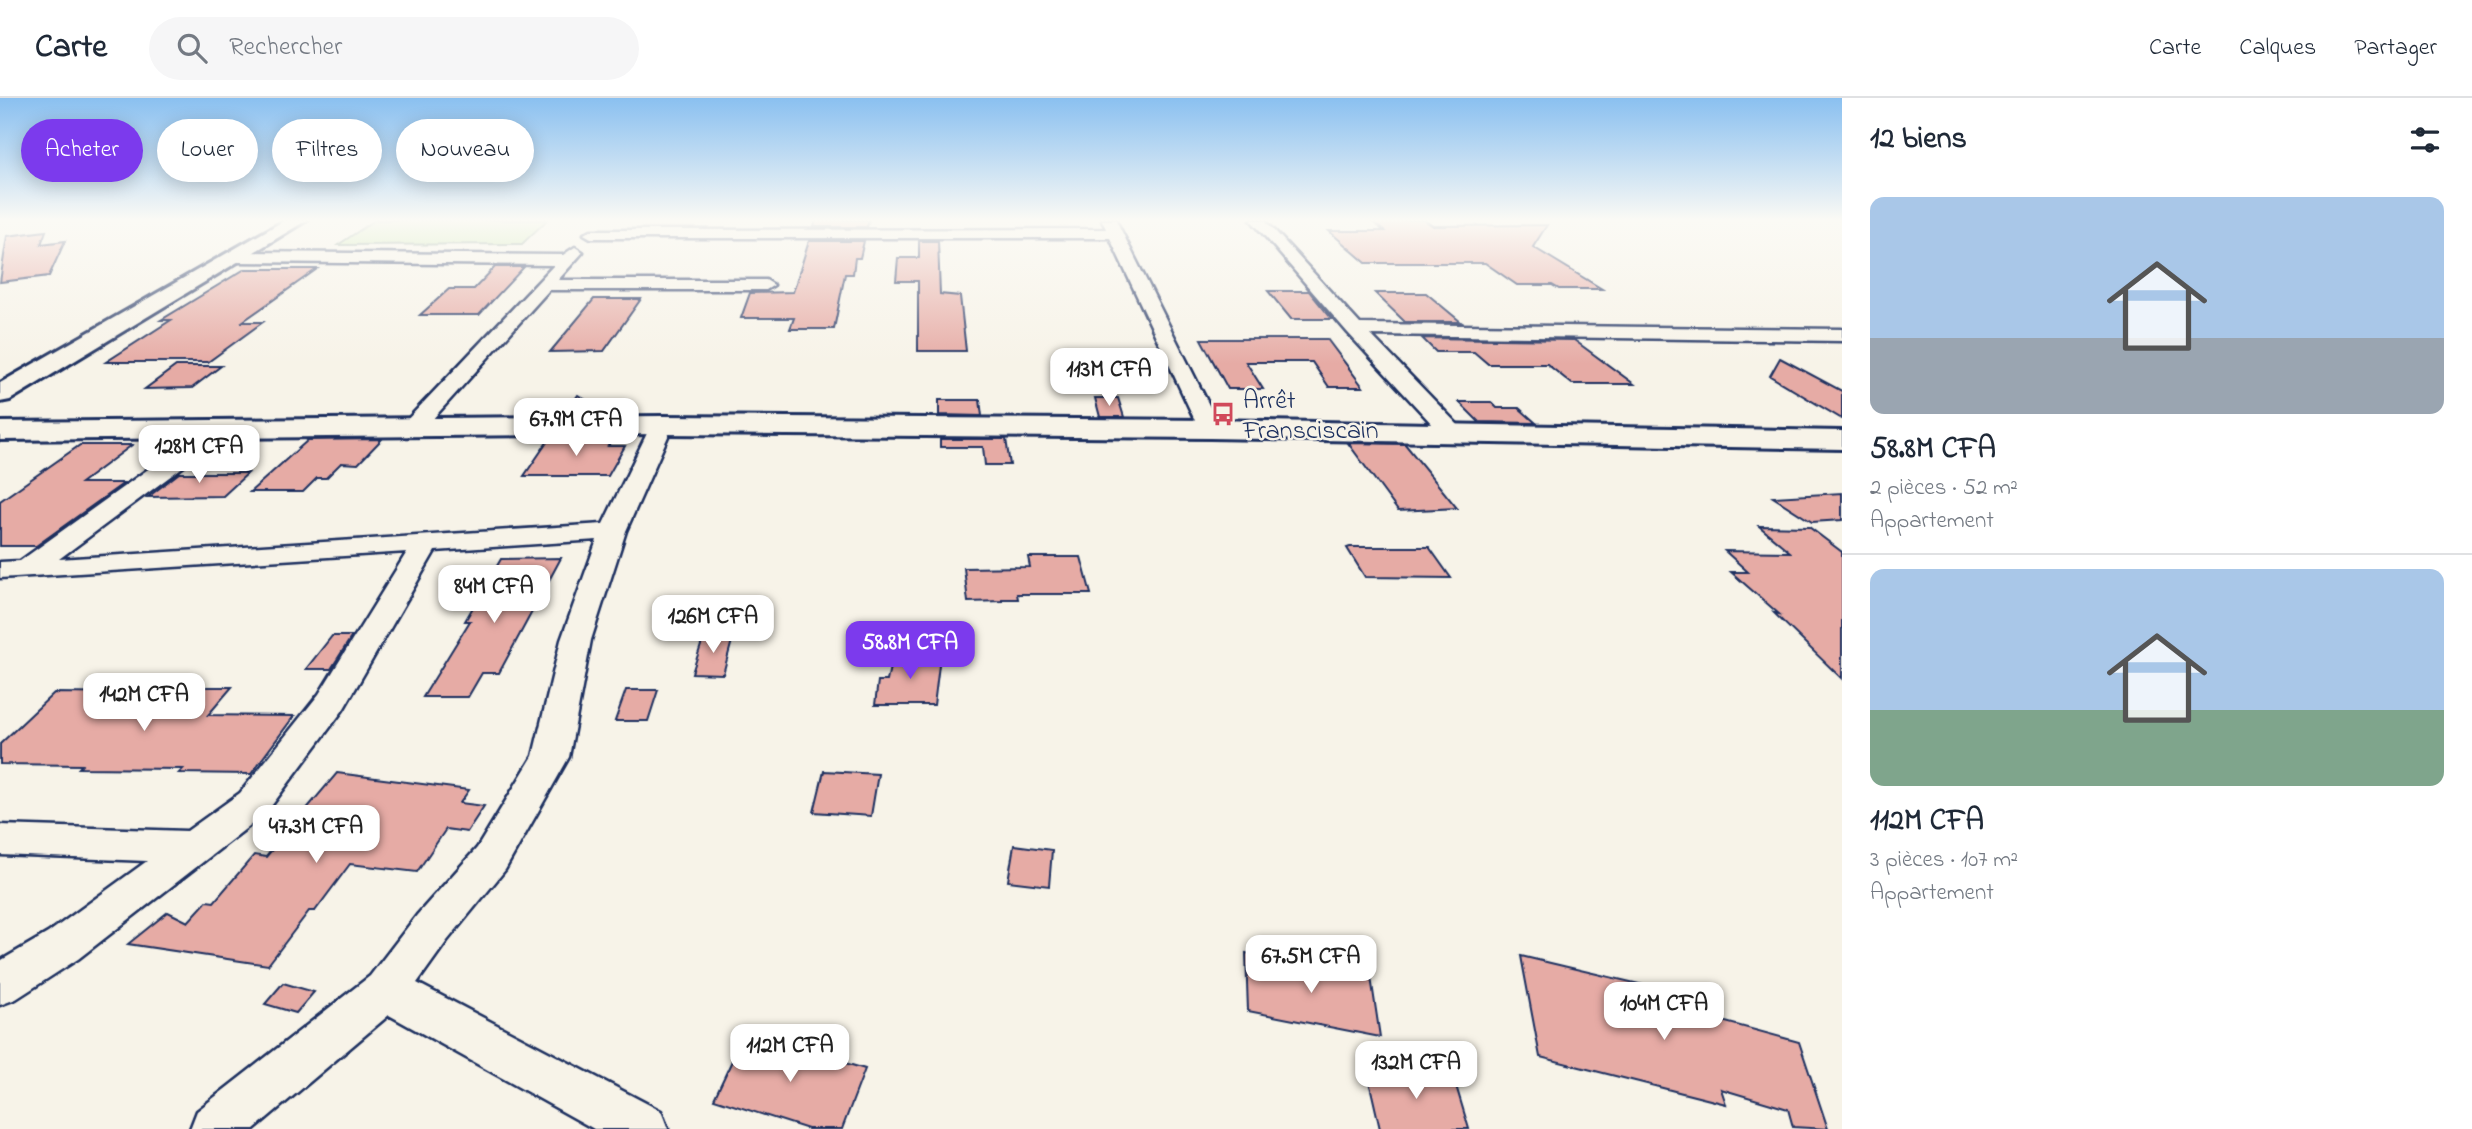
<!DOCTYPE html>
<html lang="fr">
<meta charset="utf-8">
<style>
:root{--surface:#fff;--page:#f6f6f7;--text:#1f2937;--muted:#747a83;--line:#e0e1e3;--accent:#7c3aed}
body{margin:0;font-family:"Indie Flower",sans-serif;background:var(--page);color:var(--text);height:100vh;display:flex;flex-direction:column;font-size:26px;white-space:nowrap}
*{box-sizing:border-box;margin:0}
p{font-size:23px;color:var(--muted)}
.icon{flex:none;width:38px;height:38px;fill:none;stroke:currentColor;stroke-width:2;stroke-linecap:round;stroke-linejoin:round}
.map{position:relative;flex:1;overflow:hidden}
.details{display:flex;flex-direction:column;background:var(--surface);width:630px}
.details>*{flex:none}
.hud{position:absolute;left:21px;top:21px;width:665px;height:63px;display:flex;gap:14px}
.price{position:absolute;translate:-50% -60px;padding:0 16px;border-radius:14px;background:#fff;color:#222;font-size:23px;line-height:46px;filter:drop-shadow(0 2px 4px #0008)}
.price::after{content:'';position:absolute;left:50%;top:42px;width:21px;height:16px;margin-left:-10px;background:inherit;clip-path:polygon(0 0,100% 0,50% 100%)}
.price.selected{background:var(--accent);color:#fff}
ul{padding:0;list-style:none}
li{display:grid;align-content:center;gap:14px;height:371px;padding:0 28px}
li+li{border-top:2px solid var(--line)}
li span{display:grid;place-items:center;height:217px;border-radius:14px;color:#555}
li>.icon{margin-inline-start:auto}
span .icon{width:126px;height:126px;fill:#fffc;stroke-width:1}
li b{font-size:30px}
h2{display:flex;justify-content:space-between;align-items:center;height:84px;padding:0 28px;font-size:30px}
.chip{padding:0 24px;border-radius:32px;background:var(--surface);box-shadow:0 4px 18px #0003;font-size:24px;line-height:63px}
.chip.selected{background:var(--accent);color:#fff}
header{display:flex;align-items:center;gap:42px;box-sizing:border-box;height:98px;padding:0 35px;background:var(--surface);border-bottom:2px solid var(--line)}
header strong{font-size:33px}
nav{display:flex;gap:38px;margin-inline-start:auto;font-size:24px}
.search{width:490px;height:63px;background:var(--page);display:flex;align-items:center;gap:18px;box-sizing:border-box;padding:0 24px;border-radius:38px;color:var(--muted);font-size:26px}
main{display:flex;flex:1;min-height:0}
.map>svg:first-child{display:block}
</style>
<header>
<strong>Carte</strong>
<div class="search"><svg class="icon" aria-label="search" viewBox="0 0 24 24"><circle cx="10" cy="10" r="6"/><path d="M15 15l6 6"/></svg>Rechercher</div>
<nav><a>Carte</a><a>Calques</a><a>Partager</a></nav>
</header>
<main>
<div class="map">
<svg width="1842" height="1031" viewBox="0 0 1842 1031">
<rect width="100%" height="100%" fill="#f7f3e8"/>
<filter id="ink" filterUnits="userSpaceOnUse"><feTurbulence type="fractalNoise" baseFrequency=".0143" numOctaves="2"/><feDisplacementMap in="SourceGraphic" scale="14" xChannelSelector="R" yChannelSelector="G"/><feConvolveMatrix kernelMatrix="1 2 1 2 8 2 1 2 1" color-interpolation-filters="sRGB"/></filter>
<g filter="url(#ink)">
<path fill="#bfe5a0" stroke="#6d8a7f" stroke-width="2" d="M375,122H547L522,146L338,147Z"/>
<g fill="#e6aba5" stroke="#1b2f5e" stroke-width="2">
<path d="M816,122H869L867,129H814Z"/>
<path d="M1370,122H1424L1433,128L1547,127L1533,149L1602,191H1559L1552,187H1517L1485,165H1366L1329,133H1384Z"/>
<path d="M46,133L41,146L65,143L49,178L0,184L7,138Z"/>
<path d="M809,143H864L860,160H855L853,176H845L834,231H790L794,220H741L750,195L793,194Z"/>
<path d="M919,143H938L940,196L960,198L966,253H918V183H896L898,160H919Z"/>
<path d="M495,169H524L479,217H420L449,191H474Z"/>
<path d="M245,171H317L242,224H263L208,264H106L171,222H161Z"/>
<path d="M1268,193H1309L1332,221H1291Z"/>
<path d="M1375,195H1426L1461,224H1405Z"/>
<path d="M594,201H641L604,253L550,254Z"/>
<path d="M1422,240L1574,242L1634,286H1572L1547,266H1488L1474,254H1436Z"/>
<path d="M1201,241H1327L1363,289H1329L1312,264H1246L1263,291H1228Z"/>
<path d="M1780,260L1842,293V321L1770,278Z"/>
<path d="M176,268H221L192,290L145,291Z"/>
<path d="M578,297L594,307L589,316H565Z"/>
<path d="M1095,300H1118L1124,319H1100Z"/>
<path d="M939,302H980L982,318L939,317Z"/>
<path d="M1459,304H1491L1497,310H1519L1536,325L1479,324Z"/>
<path d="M613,339L608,348H625L608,378H524L550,340Z"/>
<path d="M382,341L358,366L341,365L326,380H317L303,394H250L308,342Z"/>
<path d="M940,341H1006L1010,367H985L983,349H940Z"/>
<path d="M1348,345L1405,346L1457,410L1398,413Z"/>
<path d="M80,347H132L81,385H124L36,448H0V403Z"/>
<path d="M179,375H248L223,398L148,399Z"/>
<path d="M1842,395V422L1812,424L1773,399Z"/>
<path d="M1759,428L1809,429L1842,454V581L1774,515L1779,516L1731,474H1748L1725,453L1790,454Z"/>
<path d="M1350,449H1429L1451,480L1365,479L1347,450Z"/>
<path d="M1028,459H1081L1091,496H1017L1018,501H1002V503L968,504L964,470L1030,469Z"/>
<path d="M561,460L499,575H482L468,599H423L470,523H465L501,461Z"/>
<path d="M332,538H352L331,571H306Z"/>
<path d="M704,538L733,539L723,576L692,575Z"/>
<path d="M893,555L940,559L934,607H875L878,583H887Z"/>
<path d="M149,589H232L208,617L294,618L251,676L179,675L183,671L79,670L82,667L0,666V646L54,595L142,596Z"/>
<path d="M626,592H658L648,623H615Z"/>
<path d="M824,673L878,676L871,718L814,714Z"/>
<path d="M337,675L469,692L460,705L484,708L467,734L446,731L417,774L350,766L315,813H309L268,867L128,846L168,814L188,824L207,803L214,804L254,757L266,759Z"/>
<path d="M1014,747L1052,752L1049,788L1008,783Z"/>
<path d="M1246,855L1371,879L1380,939L1248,913Z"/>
<path d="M1521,858L1690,898L1696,916L1799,944L1828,1031L1793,1029L1788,1011L1721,991L1726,1006L1540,959Z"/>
<path d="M283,885L314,894L296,915L265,906Z"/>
<path d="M745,935L865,971L842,1031H808L714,1001Z"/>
<path d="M1366,970L1454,981L1469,1031H1380Z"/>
</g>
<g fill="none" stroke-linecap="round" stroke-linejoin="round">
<g stroke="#1b2f5e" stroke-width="5">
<g id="street">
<path d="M1102,122H1116L1221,331L1218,336H1202L1199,331L1110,140H591L584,136L591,132L1106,131Z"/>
<path d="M1251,122H1265L1360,226L1842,231V243L1371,237L1461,330L1464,335L1461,340H1445L1348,235Z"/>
<path d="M575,149L583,154L558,182H766L774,187L766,192H549L421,334H405L402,329L405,324L554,167L233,164L225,159L233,154L563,157Z"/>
<path d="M662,320L670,322L673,327L626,433L591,542L569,659L505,772L447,843L417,885L661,1013L668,1031H594L389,917L254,1031H190L197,1013L370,878L417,817L477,750L533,658L561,542L597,442L435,453L343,612L266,715L78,861L16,901L0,907V863L48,835L147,763L0,757V727L187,733L240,695L319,596L407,454L0,480V464L20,463L211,326H227L230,331L227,336L59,461L603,426L651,327L654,322Z"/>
</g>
</g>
<g stroke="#1b2f5e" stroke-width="6">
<g id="secondary">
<path d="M285,122H307L10,302L0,304V285Z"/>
<path d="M662,318L1210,322L1842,333V351L1210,340L662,336L0,342V324Z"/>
</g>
</g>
<use href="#street" fill="#f7f3e8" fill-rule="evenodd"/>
<use href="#secondary" fill="#f7f3e8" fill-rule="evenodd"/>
</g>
</g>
<linearGradient id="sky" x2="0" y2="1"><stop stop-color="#8ac0f0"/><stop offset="0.46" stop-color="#fbfaf5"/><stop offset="1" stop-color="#fbfaf5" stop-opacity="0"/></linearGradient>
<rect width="1842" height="266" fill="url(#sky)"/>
<defs>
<g id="bus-bare" transform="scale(1.89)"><path d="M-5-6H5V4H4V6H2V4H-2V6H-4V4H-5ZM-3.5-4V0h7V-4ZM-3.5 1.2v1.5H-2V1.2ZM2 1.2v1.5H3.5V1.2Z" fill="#d1495b" stroke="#f7f3e8" stroke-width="2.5" paint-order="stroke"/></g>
</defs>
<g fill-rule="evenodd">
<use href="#bus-bare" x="1223" y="316"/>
</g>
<g text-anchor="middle" stroke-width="5" stroke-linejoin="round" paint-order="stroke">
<g font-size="26" fill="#1b2f5e" stroke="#f7f3e8" text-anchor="start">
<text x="1243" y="310">Arrêt<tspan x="1243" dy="30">Fransciscain</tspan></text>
</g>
</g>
</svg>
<b class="price" style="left:1109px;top:310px">113M CFA</b>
<b class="price" style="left:576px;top:360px">67.9M CFA</b>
<b class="price" style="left:199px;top:387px">128M CFA</b>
<b class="price" style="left:494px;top:527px">84M CFA</b>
<b class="price" style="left:713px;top:557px">126M CFA</b>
<b class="price selected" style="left:910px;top:583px">58.8M CFA</b>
<b class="price" style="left:144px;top:635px">142M CFA</b>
<b class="price" style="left:316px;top:767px">47.3M CFA</b>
<b class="price" style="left:1311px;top:897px">67.5M CFA</b>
<b class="price" style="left:1664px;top:944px">104M CFA</b>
<b class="price" style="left:790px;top:986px">112M CFA</b>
<b class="price" style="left:1416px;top:1003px">132M CFA</b>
<div class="hud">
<a class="chip selected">Acheter</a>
<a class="chip">Louer</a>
<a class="chip">Filtres</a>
<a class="chip">Nouveau</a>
</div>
</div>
<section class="details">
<h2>12 biens<svg class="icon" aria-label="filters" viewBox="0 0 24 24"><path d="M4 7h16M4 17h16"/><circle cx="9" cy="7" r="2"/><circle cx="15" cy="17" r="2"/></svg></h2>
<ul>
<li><span style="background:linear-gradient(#a9c7e8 65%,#9aa5b1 0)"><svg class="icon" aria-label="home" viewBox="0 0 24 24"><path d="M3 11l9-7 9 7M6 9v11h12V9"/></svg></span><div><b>58.8M CFA</b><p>2 pièces · 52 m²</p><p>Appartement</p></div></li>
<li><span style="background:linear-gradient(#a9c7e8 65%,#7fa58c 0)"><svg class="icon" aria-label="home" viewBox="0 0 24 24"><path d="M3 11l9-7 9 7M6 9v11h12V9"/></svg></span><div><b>112M CFA</b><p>3 pièces · 107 m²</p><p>Appartement</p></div></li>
</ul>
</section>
</main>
